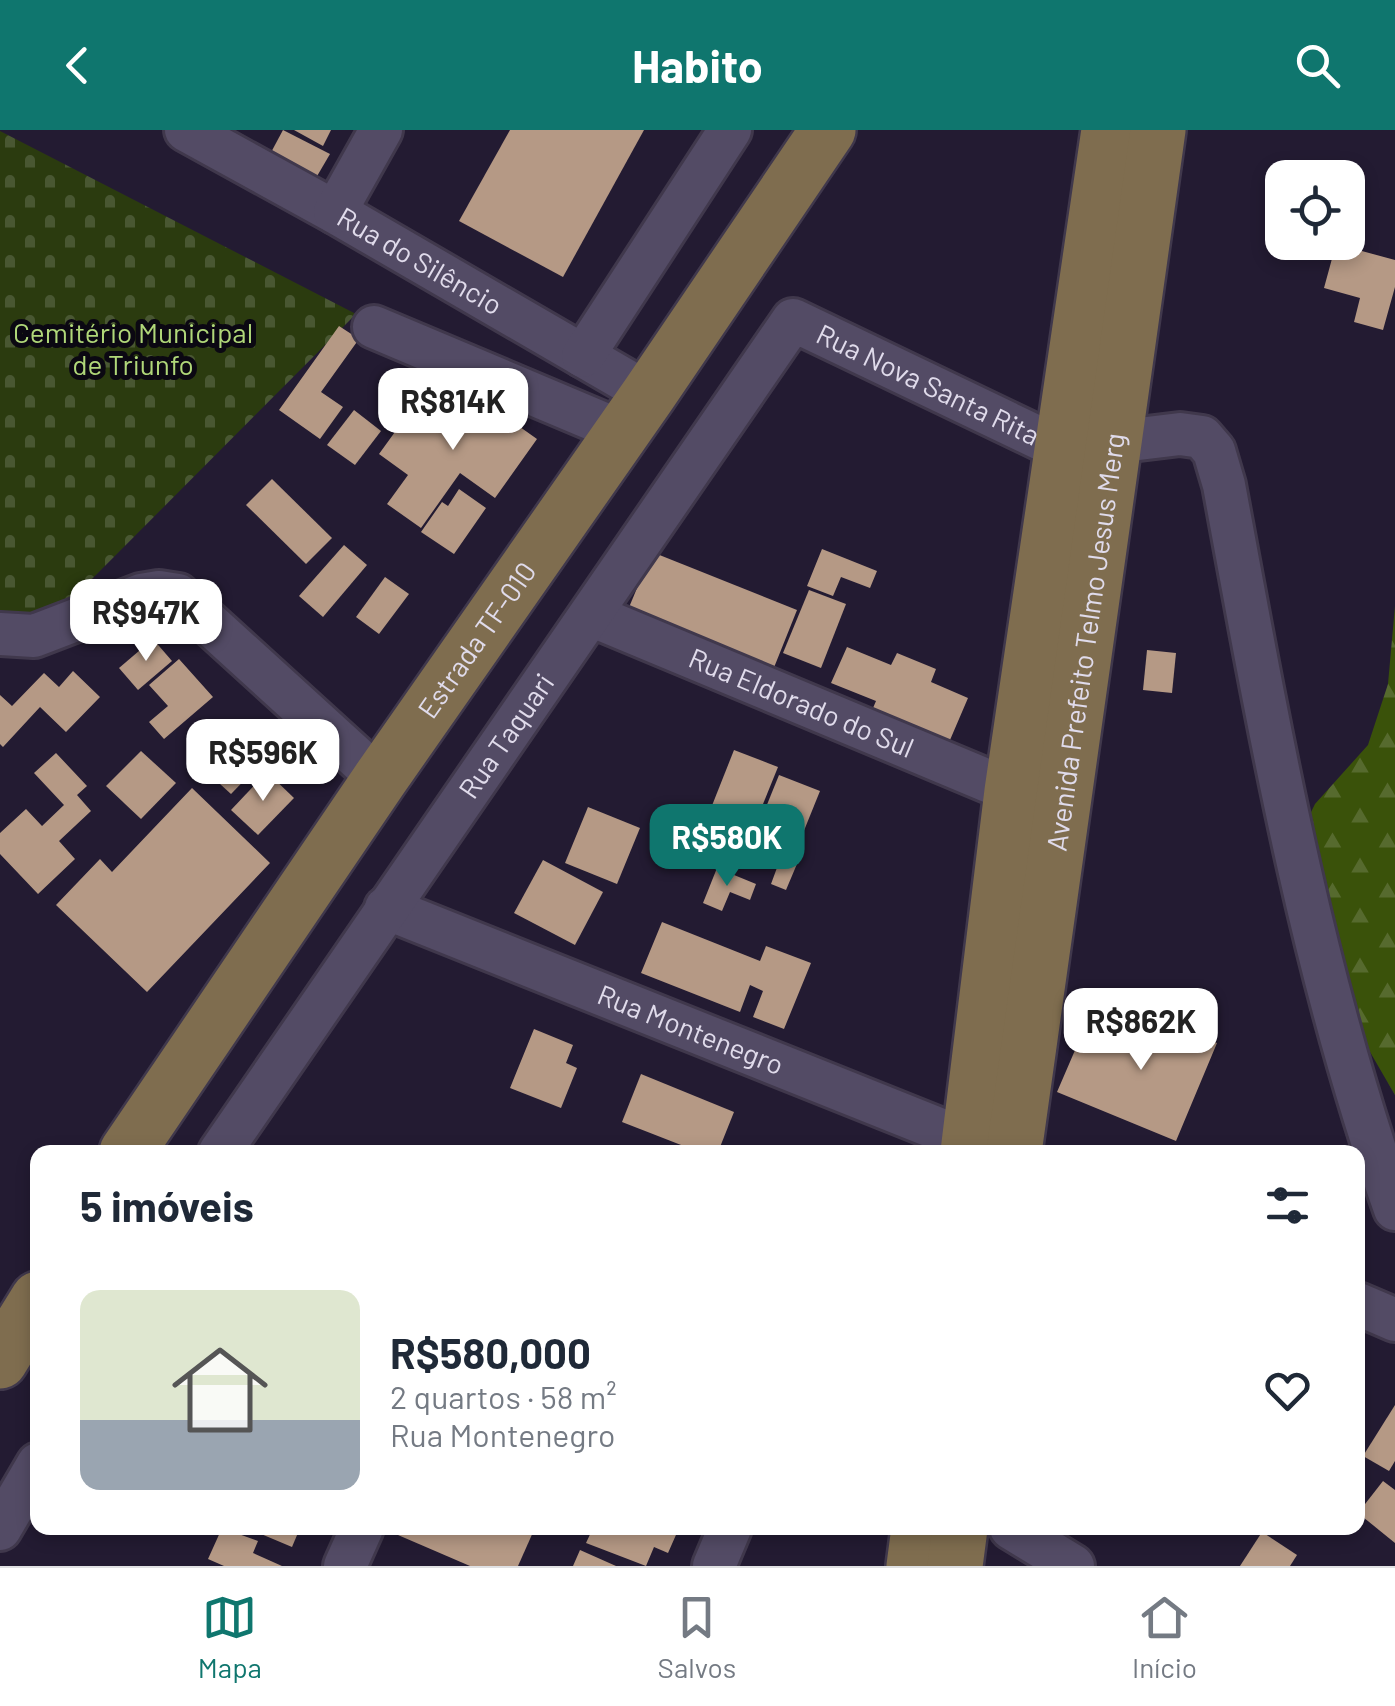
<!DOCTYPE html>
<html lang="pt">
<meta charset="utf-8">
<style>
:root{--surface:#fff;--page:#f6f6f7;--text:#1f2937;--muted:#747a83;--line:#e0e1e3;--accent:#0f766e}
body{margin:0;font-family:Barlow,sans-serif;background:var(--page);color:var(--text);height:100vh;display:flex;flex-direction:column;font-size:38px;white-space:nowrap}
*{box-sizing:border-box;margin:0}
p{font-size:32px;color:var(--muted)}
.icon{flex:none;width:55px;height:55px;fill:none;stroke:currentColor;stroke-width:2;stroke-linecap:round;stroke-linejoin:round}
.map{position:relative;flex:1;overflow:hidden}
.panel{position:absolute;left:30px;top:1015px;width:1335px;height:390px;display:flex;flex-direction:column;background:var(--surface);border-radius:20px;box-shadow:0 5px 15px #0003}
.panel>*{flex:none}
.tools{position:absolute;left:1265px;top:30px;display:grid;gap:20px}
.tools a{display:grid;place-items:center;width:100px;height:100px;border-radius:20px;background:var(--surface);box-shadow:0 5px 15px #0003;font-size:50px}
.price{position:absolute;translate:-50% -85px;padding:0 22px;border-radius:20px;background:#fff;color:#222;font-size:32px;line-height:65px;filter:drop-shadow(0 2px 5px #0008)}
.price::after{content:'';position:absolute;left:50%;top:60px;width:30px;height:22px;margin-left:-15px;background:inherit;clip-path:polygon(0 0,100% 0,50% 100%)}
.price.current{background:var(--accent);color:#fff}
ul{padding:0;list-style:none}
li{display:flex;align-items:center;gap:30px;height:250px;padding:0 50px}
li+li{border-top:2px solid var(--line)}
li span{display:grid;place-items:center;flex:none;width:280px;height:200px;border-radius:20px;color:#555}
li>.icon{margin-inline-start:auto}
span .icon{width:120px;height:120px;fill:#fffc;stroke-width:1}
li b{font-size:42px}
h2{display:flex;justify-content:space-between;align-items:center;height:120px;padding:0 50px;font-size:42px}
header{display:flex;justify-content:space-between;align-items:center;height:130px;padding:0 50px;background:var(--accent);color:#fff;font-size:45px;font-weight:700}
.tabs{display:flex;justify-content:space-around;align-items:center;height:140px;border-top:2px solid var(--line);background:var(--surface);font-size:28px;color:var(--muted)}
.tabs a{display:grid;justify-items:center;gap:5px}
.tabs .current{color:var(--accent)}
.map>svg:first-child{display:block}
</style>
<header><svg class="icon" aria-label="back" viewBox="0 0 24 24"><path d="M15 5l-7 7 7 7"/></svg>Habito<svg class="icon" aria-label="search" viewBox="0 0 24 24"><circle cx="10" cy="10" r="6"/><path d="M15 15l6 6"/></svg></header>
<div class="map">
<svg width="1395" height="1436" viewBox="0 0 1395 1436">
<defs>
<pattern id="forest-firs" width="22" height="20" patternUnits="userSpaceOnUse" patternTransform="scale(2.5)"><rect width="22" height="20" fill="#3a520a"/><path d="M5 1l3.5 6h-7zM16 11l3.5 6h-7z" fill="#566a2e"/></pattern>
<pattern id="cemetery-stones" width="16" height="16" patternUnits="userSpaceOnUse" patternTransform="scale(2.5)"><rect width="16" height="16" fill="#2b3b0f"/><path d="M2 7V4a2 2 0 0 1 4 0v3zM10 15v-3a2 2 0 0 1 4 0v3z" fill="#495732"/></pattern>
</defs>
<rect width="100%" height="100%" fill="#231b32"/>
<path fill="url(#forest-firs)" d="M1395,476V965L1305,810L1295,715L1315,674L1368,615L1388,554Z"/>
<path fill="url(#cemetery-stones)" d="M0,1L356,184L76,465L44,489L0,486Z"/>
<g fill="#b59985">
<path d="M283,0L330,24L313,53L268,28Z"/>
<path d="M294,0H331L323,16Z"/>
<path d="M510,0H644L563,147L459,91Z"/>
<path d="M1336,114L1395,130V157L1383,200L1354,192L1360,168L1324,158Z"/>
<path d="M339,196L359,209L321,262L343,277L320,309L279,280Z"/>
<path d="M468,260L537,309L495,368L460,343L421,398L387,374L408,345L379,324L421,266L450,286Z"/>
<path d="M354,280L381,301L355,335L327,315Z"/>
<path d="M272,349L332,408L306,434L246,375Z"/>
<path d="M459,359L486,378L454,424L421,402L442,372L448,376Z"/>
<path d="M344,415L367,435L323,487L299,466Z"/>
<path d="M822,419L877,441L870,458L841,447L833,466L807,456Z"/>
<path d="M652,422L797,480L771,545L625,487Z"/>
<path d="M385,447L409,464L379,504L356,487Z"/>
<path d="M809,460L846,474L821,538L783,523Z"/>
<path d="M153,509L172,531L138,560L119,538Z"/>
<path d="M847,517L891,535L897,523L936,539L931,552L968,568L947,617L870,585L876,571L831,553Z"/>
<path d="M1147,520L1176,523L1172,563L1143,560Z"/>
<path d="M179,529L213,567L164,609L149,592L168,576L149,555Z"/>
<path d="M73,541L100,567L66,602L40,577L3,617L0,614V565L12,576L44,543L59,557Z"/>
<path d="M239,609L263,631L231,664L208,643Z"/>
<path d="M734,620L778,637L739,733L696,716Z"/>
<path d="M141,621L176,653L141,689L106,656Z"/>
<path d="M56,623L87,656L77,665L91,681L59,711L75,729L38,764L0,724V703L26,679L42,696L64,675L34,643Z"/>
<path d="M267,642L294,668L258,705L231,680Z"/>
<path d="M779,645L820,661L801,708L760,692Z"/>
<path d="M192,658L270,733L147,862L56,775L100,729L112,742Z"/>
<path d="M588,677L640,698L617,754L565,733Z"/>
<path d="M777,712L802,722L786,760L771,754L778,735L769,731Z"/>
<path d="M543,730L603,762L575,815L514,783Z"/>
<path d="M717,738L756,754L750,770L730,762L722,781L703,773Z"/>
<path d="M662,792L760,831L766,816L811,833L784,899L753,887L763,861L750,855L740,882L641,843Z"/>
<path d="M1130,877L1217,913L1176,1011L1057,962L1082,904L1113,917Z"/>
<path d="M534,899L573,915L566,933L577,938L561,978L510,958Z"/>
<path d="M641,944L734,982L718,1022H699L622,992Z"/>
<path d="M1395,1275V1331L1389,1341L1363,1326Z"/>
<path d="M1383,1351L1395,1360V1413L1358,1383Z"/>
<path d="M222,1398L258,1411L253,1423L282,1436H224L208,1429Z"/>
<path d="M247,1398H300L292,1417Z"/>
<path d="M401,1398H528L534,1400L518,1436H470L398,1405Z"/>
<path d="M593,1398H679L668,1423L654,1417L646,1436L586,1413Z"/>
<path d="M1262,1402L1297,1425L1290,1436H1240Z"/>
<path d="M580,1420L616,1436H573Z"/>
</g>
<g fill="none" stroke-linecap="round" stroke-linejoin="round">
<g stroke="#40384c" stroke-width="48">
<g id="minor">
<path id="s1" d="M186,0L335,82L649,264"/>
<path d="M335,82L381,0"/>
<path d="M374,197L623,302"/>
<path d="M583,226L730,0"/>
<path d="M1114,312L1180,304L1202,307L1214,321L1224,355C1269,599 1312,845 1395,1079"/>
<path id="s2" d="M591,485L1012,661"/>
<path d="M0,504L34,506L141,465L159,462L178,465L380,649"/>
<path id="s3" d="M386,778L996,1022"/>
<path id="s4" d="M220,1022L793,190L1062,319"/>
<path d="M1358,1174L1395,1190"/>
<path d="M1011,1398L1073,1436"/>
<path d="M0,1399L38,1334"/>
<path d="M345,1436L362,1398"/>
<path d="M714,1436L730,1398"/>
</g>
</g>
<g stroke="#40384c" stroke-width="60">
<g id="major">
<path id="s5" d="M127,1022L380,649L649,264L828,0"/>
<path d="M968,1022L1012,661L1109,0"/>
<path id="s6" d="M1014,1022L1158,0"/>
<path d="M0,1231L38,1169"/>
<path d="M914,1436L919,1398"/>
<path d="M955,1436L960,1398"/>
</g>
</g>
<use href="#minor" stroke="#534b65" stroke-width="42"/>
<use href="#major" stroke="#7f6d4f" stroke-width="55"/>
</g>
<g text-anchor="middle" stroke-width="10" stroke-linejoin="round" paint-order="stroke">
<g font-size="28" fill="#e0dbeb" stroke="#0b0812">
<text dy="10" stroke="none"><textPath href="#s1" startOffset="268">Rua do Silêncio</textPath></text>
<text dy="10" stroke="none"><textPath href="#s4" startOffset="1160">Rua Nova Santa Rita</textPath></text>
<text dy="10" stroke="none"><textPath href="#s5" startOffset="620">Estrada TF-010</textPath></text>
<text dy="10" stroke="none"><textPath href="#s6" startOffset="515">Avenida Prefeito Telmo Jesus Merg</textPath></text>
<text dy="10" stroke="none"><textPath href="#s2" startOffset="228">Rua Eldorado do Sul</textPath></text>
<text dy="10" stroke="none"><textPath href="#s4" startOffset="505">Rua Taquari</textPath></text>
<text dy="10" stroke="none"><textPath href="#s3" startOffset="328">Rua Montenegro</textPath></text>
</g>
<g font-size="28" fill="#b0d779" stroke="#0b0812">
<text x="133" y="213">Cemitério Municipal<tspan x="133" dy="32">de Triunfo</tspan></text>
</g>
</g>
</svg>
<div class="tools">
<a><svg class="icon" aria-label="locate" viewBox="0 0 24 24"><circle cx="12" cy="12" r="6"/><path d="M12 2v4M12 18v4M2 12h4M18 12h4"/></svg></a>
</div>
<b class="price" style="left:453px;top:323px">R$814K</b>
<b class="price" style="left:146px;top:534px">R$947K</b>
<b class="price" style="left:263px;top:674px">R$596K</b>
<b class="price current" style="left:727px;top:759px">R$580K</b>
<b class="price" style="left:1141px;top:943px">R$862K</b>
<section class="panel">
<h2>5 imóveis<svg class="icon" aria-label="filters" viewBox="0 0 24 24"><path d="M4 7h16M4 17h16"/><circle cx="9" cy="7" r="2"/><circle cx="15" cy="17" r="2"/></svg></h2>
<ul>
<li><span style="background:linear-gradient(#dfe7d0 65%,#9aa5b1 0)"><svg class="icon" aria-label="home" viewBox="0 0 24 24"><path d="M3 11l9-7 9 7M6 9v11h12V9"/></svg></span><div><b>R$580,000</b><p>2 quartos · 58 m²</p><p>Rua Montenegro</p></div><svg class="icon" aria-label="heart" viewBox="0 0 24 24"><path d="M12 20l-8-8c-3-5 5-10 8-4 3-6 11-1 8 4z"/></svg></li>
</ul>
</section>
</div>
<nav class="tabs">
<a class="current"><svg class="icon" aria-label="map" viewBox="0 0 24 24"><path d="M3 6l6-2 6 2 6-2v14l-6 2-6-2-6 2zM9 4v14M15 6v14"/></svg>Mapa</a>
<a><svg class="icon" aria-label="saved" viewBox="0 0 24 24"><path d="M7 4h10v16l-5-4-5 4z"/></svg>Salvos</a>
<a><svg class="icon" aria-label="home" viewBox="0 0 24 24"><path d="M3 11l9-7 9 7M6 9v11h12V9"/></svg>Início</a>
</nav>
